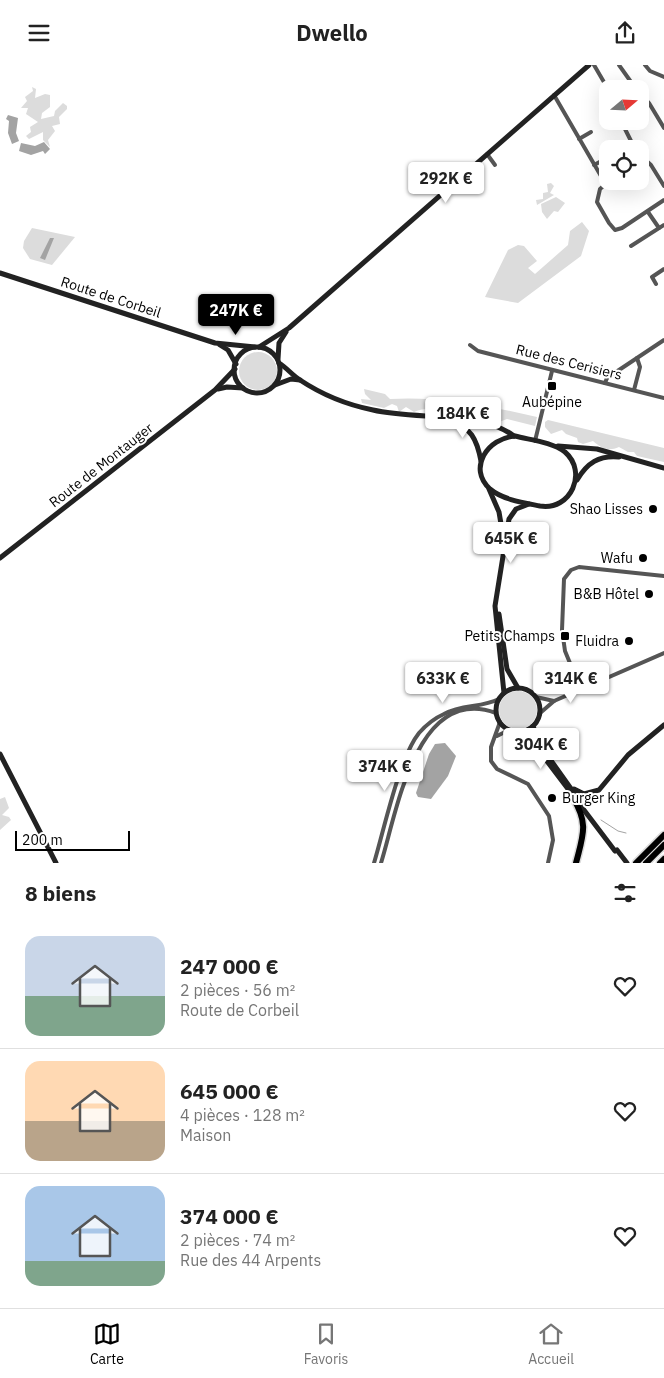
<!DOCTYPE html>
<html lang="fr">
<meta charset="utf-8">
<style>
:root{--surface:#fff;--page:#f6f6f6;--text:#222;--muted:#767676;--line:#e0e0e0;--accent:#000}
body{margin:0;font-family:"IBM Plex Sans",sans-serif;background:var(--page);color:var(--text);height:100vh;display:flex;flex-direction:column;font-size:19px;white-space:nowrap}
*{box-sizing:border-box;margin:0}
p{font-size:16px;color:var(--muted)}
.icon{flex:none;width:28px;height:28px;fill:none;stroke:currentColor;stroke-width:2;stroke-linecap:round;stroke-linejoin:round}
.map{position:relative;height:798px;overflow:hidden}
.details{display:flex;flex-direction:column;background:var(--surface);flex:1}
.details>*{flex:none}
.needle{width:32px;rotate:71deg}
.fabs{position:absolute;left:599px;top:15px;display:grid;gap:10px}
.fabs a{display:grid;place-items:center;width:50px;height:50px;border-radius:10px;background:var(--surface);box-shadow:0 5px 20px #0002;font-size:25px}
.scale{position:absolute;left:15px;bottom:12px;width:115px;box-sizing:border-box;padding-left:5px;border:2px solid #000;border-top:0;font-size:14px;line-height:18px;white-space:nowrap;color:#000;-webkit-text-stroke:4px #fff;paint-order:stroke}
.price{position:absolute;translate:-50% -42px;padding:0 11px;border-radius:5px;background:#fff;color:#222;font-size:16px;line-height:32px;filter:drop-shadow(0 1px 2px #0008)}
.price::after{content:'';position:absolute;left:50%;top:30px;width:15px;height:11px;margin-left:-8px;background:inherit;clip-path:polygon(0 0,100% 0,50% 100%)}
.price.active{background:var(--accent);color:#fff}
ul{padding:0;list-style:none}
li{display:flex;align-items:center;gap:15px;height:125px;padding:0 25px}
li+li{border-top:1px solid var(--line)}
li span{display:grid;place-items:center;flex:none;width:140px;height:100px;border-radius:15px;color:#555}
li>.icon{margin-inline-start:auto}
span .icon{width:60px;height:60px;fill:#fffc;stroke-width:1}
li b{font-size:21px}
h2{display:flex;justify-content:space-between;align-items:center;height:60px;padding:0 25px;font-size:21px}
header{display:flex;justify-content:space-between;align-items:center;height:65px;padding:0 25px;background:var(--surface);font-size:22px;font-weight:800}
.dock{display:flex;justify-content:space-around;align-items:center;height:70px;border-top:1px solid var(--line);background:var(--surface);font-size:14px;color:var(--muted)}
.dock a{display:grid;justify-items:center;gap:2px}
.dock .active{color:var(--accent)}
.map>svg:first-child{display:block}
</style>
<header><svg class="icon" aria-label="menu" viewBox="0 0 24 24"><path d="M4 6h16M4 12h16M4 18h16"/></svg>Dwello<svg class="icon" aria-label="share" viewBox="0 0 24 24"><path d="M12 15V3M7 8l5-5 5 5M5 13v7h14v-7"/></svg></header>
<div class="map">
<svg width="664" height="798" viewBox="0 0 664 798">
<rect width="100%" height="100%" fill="#fff"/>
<g fill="#dcdcdc">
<path d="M32,22L36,24L35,33L45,29L50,30V42L42,48L41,54L54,51L55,46L63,38L67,41V44L59,52L60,59L52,61L55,66L48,75L50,82L43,75V67L29,74L26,71L31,67L30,62L38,57L26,49L28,43H21L27,36L25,32L33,26Z"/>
<path d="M551,118L554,121L550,128L554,130L537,140L536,135L543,134V128L548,127L547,119Z"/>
<path d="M556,132L565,138L558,147L554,146L547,154L542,147L541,139Z"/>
<path d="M582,157L589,166L581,191L518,238L485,232L508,185L518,180L524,181L537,196L528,203L535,209L568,180L570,166Z"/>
<path d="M32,163L75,172L52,200L30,194L23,183L24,176Z"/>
<circle cx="258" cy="306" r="19"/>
<path d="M364,324L385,329L390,334C439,331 489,341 537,352L535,361L507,354L499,357L475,353L474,348C455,349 431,339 414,347L406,342L399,347L397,341L392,339L384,343L362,338L361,334L371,335L365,329Z"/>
<path d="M548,355L664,383V397L637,391L634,387H628L619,382C608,387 601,383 593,376L583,379L578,377L577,373L566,369L562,365L551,369L545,362V357Z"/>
<circle cx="518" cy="645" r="19"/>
<path d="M5,732L9,743L2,750L9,752L11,755L0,765V734Z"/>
</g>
<g fill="#a3a3a3">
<path d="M8,50L18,53L16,68L19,76L12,79L8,68L9,56L6,54Z"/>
<path d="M44,77L50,84L45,89L43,86L31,90L19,86L21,78L35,81Z"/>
<path d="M50,173H54L45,195L40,193Z"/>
<path d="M445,678L456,691L448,711L431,734L418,732L416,728L429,689L435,679Z"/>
</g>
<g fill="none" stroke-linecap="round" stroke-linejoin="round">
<path stroke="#a3a3a3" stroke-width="1" d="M601,755L618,766L626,768"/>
<g stroke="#dbdbdb" stroke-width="9">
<g id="highway">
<path d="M573,733C589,759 583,770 576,798"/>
<path d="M636,798L664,770"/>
<path d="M646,798L664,780"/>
<path d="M660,798L664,794"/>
</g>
</g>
<g stroke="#555" stroke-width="4">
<path d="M594,0L608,24"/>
<path d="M619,0L636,24"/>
<path d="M645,0L650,6L664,12"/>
<path d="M640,28L649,38L664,63"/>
<path d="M554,30L605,118"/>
<path d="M621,56L635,84"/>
<path d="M579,74L591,67"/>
<path d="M487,89L495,100"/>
<path d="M640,90L651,100L664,121"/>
<path d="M594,100L607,93"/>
<path d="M609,116L600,124L597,137L609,158L615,165L622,163L664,135"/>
<path d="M610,116L623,117"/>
<path d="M648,147L659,163"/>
<path d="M631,181L664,160"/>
<path d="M656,219L652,212L664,204"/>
<path d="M470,280L478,286L664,333"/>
<path d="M605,318L607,313L664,275"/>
<path d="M634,325L640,302L637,293"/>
<path d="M535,376L552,306"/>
<path d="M581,625L565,586L562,565L564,514L571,505L579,502L664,511"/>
<path d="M536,632L554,636"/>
<path d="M539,649L554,636L664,588"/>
<path d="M500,657L491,682V696L497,704L528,719L549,751L553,775L548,798"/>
<path d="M497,671L509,665"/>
<path d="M374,798C384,765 399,693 419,668C426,660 435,653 444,649C462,639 481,643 499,634"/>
<path d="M381,798C397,747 416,619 496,648"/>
</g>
<g stroke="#222" stroke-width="5">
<path d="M0,208L215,278L255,282"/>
<path d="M220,280L228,285L236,299"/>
<path d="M259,282L289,263L589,0"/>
<circle cx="257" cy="305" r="23"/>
<path d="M278,294L279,278L286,267"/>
<path d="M279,298C287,303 292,310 300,315C321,329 348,340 373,345C415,355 482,346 514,371"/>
<path d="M275,320L291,314L300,315"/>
<path d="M218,324L227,322L243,323"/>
<path d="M449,356C471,361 477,375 481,396"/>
<path d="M515,371C530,375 552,377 565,387C588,407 571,446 540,441C525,438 503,435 490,424C467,403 488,373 515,371Z"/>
<path d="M558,381L597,384L664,403"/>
<path d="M577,415C587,398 599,390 619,392"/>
<path d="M489,424L499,447L503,471"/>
<path d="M0,493L215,325L235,304"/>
<path d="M499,549L507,604L518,623"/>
<circle cx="518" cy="645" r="22"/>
<path d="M504,628L495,541L509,454L516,444L529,439"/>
<path d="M533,661L540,680L579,735"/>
<path d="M519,666L534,679L615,786"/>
<path d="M0,689L56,798"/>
<path d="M574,724L584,729L599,725L628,690L664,660"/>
</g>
<use href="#highway" stroke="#000" stroke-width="6"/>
<path stroke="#222" stroke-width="5" d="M617,785L627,798"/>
</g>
<g fill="#000" stroke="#fff" stroke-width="2">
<rect x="547" y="316" width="10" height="10" rx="2.5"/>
<circle cx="653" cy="444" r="5"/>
<circle cx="643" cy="493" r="5"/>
<circle cx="649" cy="529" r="5"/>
<rect x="560" y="566" width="10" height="10" rx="2.5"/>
<circle cx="629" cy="576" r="5"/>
<circle cx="552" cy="733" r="5"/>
</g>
<g text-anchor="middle" stroke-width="4" stroke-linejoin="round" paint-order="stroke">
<g font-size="14" fill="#000" stroke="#fff">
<text transform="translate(111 232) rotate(18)" y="5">Route de Corbeil</text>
<text transform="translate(569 297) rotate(14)" y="5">Rue des Cerisiers</text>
<text transform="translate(101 400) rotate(-38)" y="5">Route de Montauger</text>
</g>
<g font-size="14" fill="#000" stroke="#fff" text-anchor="end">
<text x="552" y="342" text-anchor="middle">Aubépine</text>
<text x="643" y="449">Shao Lisses</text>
<text x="633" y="498">Wafu</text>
<text x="639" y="534">B&amp;B Hôtel</text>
<text x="555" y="576">Petits Champs</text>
<text x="619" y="581">Fluidra</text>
<text x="562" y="738" text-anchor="start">Burger King</text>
</g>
</g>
</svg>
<div class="fabs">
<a><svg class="needle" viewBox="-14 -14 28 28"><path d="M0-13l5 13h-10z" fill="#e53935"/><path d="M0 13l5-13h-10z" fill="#767676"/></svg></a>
<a><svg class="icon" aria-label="locate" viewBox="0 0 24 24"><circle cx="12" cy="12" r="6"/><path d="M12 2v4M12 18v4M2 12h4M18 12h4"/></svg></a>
</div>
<div class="scale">200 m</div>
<b class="price" style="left:446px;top:139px">292K €</b>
<b class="price active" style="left:236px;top:271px">247K €</b>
<b class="price" style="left:463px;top:374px">184K €</b>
<b class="price" style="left:511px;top:499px">645K €</b>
<b class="price" style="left:443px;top:639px">633K €</b>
<b class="price" style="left:571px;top:639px">314K €</b>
<b class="price" style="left:541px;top:705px">304K €</b>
<b class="price" style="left:385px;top:727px">374K €</b>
</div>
<section class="details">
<h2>8 biens<svg class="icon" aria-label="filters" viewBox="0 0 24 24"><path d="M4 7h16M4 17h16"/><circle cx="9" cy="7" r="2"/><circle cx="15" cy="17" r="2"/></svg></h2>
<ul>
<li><span style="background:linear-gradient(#c9d6e8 60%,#7fa58c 0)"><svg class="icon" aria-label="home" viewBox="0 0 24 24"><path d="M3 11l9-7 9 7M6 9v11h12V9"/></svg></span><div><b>247 000 €</b><p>2 pièces · 56 m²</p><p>Route de Corbeil</p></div><svg class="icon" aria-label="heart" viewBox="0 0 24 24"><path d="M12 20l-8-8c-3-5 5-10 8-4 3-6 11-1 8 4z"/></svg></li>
<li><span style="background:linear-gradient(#ffd9b3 60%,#b9a48a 0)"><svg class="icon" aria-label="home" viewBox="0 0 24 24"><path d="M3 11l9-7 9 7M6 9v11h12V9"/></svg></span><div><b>645 000 €</b><p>4 pièces · 128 m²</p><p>Maison</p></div><svg class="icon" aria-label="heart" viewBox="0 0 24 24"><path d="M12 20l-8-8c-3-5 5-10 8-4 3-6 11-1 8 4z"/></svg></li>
<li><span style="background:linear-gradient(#a9c7e8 75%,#7fa58c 0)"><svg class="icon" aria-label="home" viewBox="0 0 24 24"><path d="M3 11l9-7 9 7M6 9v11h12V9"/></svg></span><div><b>374 000 €</b><p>2 pièces · 74 m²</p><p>Rue des 44 Arpents</p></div><svg class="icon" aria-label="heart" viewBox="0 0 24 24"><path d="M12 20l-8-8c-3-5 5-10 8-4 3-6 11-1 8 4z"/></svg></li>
</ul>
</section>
<nav class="dock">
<a class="active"><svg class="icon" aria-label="map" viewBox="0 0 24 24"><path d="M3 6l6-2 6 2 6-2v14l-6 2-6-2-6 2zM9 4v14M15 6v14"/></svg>Carte</a>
<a><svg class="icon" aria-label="saved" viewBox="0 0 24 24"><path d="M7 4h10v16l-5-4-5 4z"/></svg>Favoris</a>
<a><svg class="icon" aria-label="home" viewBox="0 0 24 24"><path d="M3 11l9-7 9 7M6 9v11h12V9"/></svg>Accueil</a>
</nav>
